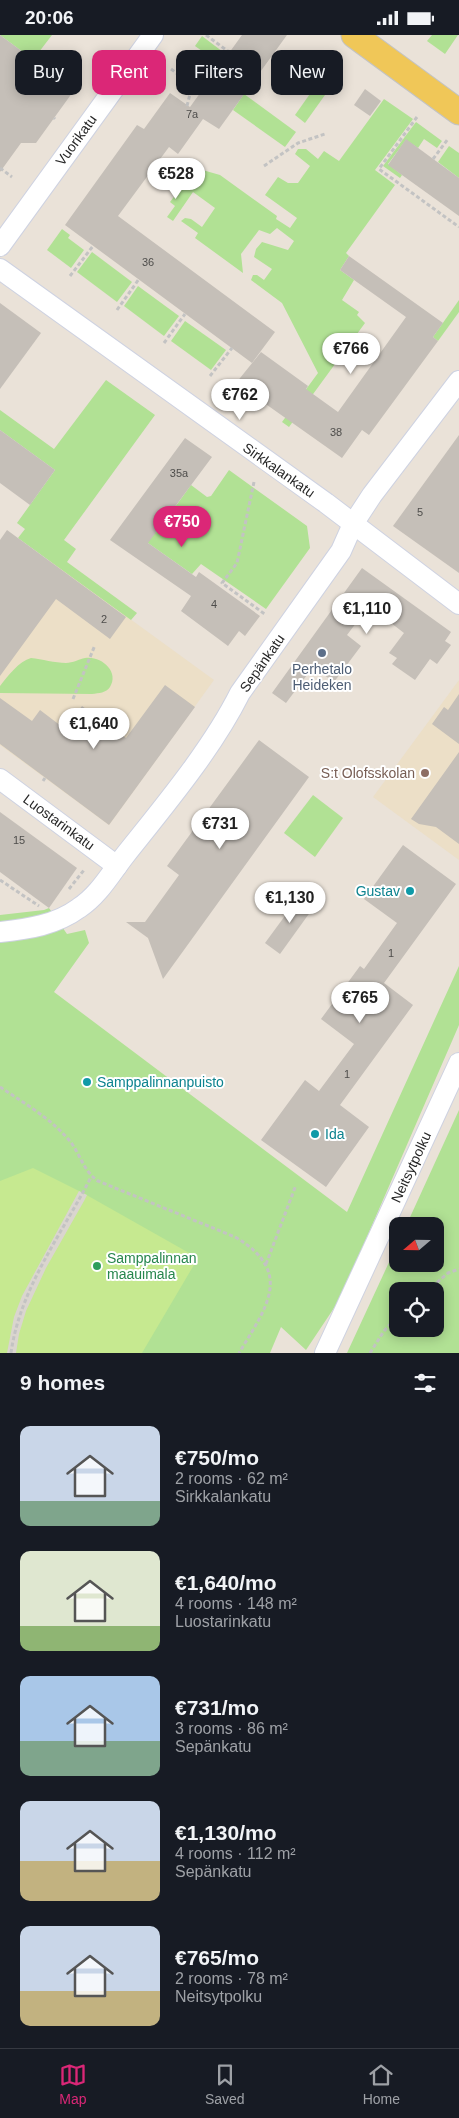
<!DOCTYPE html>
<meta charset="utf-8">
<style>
:root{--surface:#171b24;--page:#242831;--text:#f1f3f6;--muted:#9ea1a6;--line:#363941;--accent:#db2777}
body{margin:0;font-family:Helvetica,sans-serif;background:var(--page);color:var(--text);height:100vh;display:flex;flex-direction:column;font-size:19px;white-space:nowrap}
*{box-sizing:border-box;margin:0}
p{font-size:16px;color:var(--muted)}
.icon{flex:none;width:28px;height:28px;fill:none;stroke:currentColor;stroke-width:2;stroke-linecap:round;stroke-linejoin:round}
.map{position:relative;height:1318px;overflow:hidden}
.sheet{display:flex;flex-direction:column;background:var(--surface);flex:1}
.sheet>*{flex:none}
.guide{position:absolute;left:15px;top:15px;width:430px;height:45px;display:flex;gap:10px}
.needle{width:32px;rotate:250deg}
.fabs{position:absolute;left:389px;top:1182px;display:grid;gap:10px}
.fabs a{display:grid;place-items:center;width:55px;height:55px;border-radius:10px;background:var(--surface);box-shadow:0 2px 12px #0003;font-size:25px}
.price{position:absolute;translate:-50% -42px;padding:0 11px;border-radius:18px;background:#fff;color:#222;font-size:16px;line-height:32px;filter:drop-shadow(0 1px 2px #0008)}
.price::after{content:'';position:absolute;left:50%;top:30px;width:15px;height:11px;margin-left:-8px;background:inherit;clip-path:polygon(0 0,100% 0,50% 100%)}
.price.selected{background:var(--accent);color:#fff}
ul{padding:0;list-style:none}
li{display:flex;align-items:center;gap:15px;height:125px;padding:0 20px}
li span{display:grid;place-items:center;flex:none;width:140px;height:100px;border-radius:10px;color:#555}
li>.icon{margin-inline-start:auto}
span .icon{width:60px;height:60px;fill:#fffc;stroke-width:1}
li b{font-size:21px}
h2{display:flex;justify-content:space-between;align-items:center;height:60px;padding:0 20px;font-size:21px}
.pill{padding:0 18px;border-radius:10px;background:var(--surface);box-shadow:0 2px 12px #0003;font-size:18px;line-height:45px}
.pill.selected{background:var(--accent);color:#fff}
.status{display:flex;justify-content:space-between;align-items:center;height:35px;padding:0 25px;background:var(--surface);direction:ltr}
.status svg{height:14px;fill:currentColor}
.dock{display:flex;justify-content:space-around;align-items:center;height:70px;border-top:1px solid var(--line);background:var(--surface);font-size:14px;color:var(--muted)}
.dock a{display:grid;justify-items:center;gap:2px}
.dock .selected{color:var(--accent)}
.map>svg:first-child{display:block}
</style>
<div class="status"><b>20:06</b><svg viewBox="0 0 49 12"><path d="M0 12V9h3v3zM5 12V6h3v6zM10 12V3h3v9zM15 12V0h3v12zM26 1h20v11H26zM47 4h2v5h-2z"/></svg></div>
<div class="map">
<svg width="459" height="1318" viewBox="0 0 459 1318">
<rect width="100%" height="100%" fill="#eae2d8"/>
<g fill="#ecdfc7">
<path d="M49,525L214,645L109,790L0,710V593Z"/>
<path d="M459,645V825L373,762Z"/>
</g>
<g fill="#b1e194" fill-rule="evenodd">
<path d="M0,0H52L39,17L45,22L39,29Z"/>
<path d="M432,0H458L445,19L427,6Z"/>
<path d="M202,1L227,20L220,29L195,11Z"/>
<path d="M196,23L215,37L207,48L202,44L192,46L184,40Z"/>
<path d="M329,32L340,39L305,88L295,80Z"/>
<path d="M244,59L296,97L285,112L233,75Z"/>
<path d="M384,64L413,84L375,135L395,150L346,218L349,221L340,235L354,245L342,265L359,277L357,280L365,288L289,392L282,387L318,338L282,268L251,245L253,240H257L264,245L272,234L254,222L256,214L262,207L288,215L294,206L277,193L270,199L259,195L241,219L243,238L195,203L198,198L181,186L185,183L191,184L202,192L215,173L193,157L173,186L167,182L175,171L170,167L192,138L194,130L199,134L220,140L277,181L276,184L290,193L297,183L265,160L278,142L288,148H298L310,131L295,119L298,114H306L318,124L324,116L339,126Z"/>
<path d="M416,87L442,106L437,113L424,104L418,113L406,105L388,129L402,140L400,143L383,131Z"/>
<path d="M449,111L459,118V143L438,127Z"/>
<path d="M62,194L70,200L68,203L84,215L71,233L47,215Z"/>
<path d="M92,217L132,247L117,267L77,237Z"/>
<path d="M138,251L179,281L164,301L124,271Z"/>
<path d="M459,265V277L438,306L433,302Z"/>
<path d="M185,286L226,315L211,335L171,306Z"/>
<path d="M106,345L155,380L64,505L76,514L67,527L137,578L131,585L18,503L25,494L17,488L55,435L0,395V375L54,414Z"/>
<path d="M229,435L307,491L310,513L266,574L201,529L192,539L138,501L157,497L191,450L207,462L211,461Z"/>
<path d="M31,623C42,624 55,628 66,628C73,628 79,624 85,623C100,620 120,636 110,652C106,658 99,658 92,659L0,658V651C8,641 19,626 31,623Z"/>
<path d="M313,760L343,783L315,822L284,798Z"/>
<path d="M49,873L67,899L85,895L89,908L54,957L347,1177L459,931V990L340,1264L306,1315L281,1292L270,1318H0V880L44,875Z"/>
<path d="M459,1075V1318H347L397,1210L398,1229H435V1191H406ZM435,1256V1294H398V1256Z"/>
</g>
<path fill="#c6e990" d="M33,1133L83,1158L198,1223L142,1318H0V1146Z"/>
<path fill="#dad5cf" d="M79,1156L87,1160L84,1166L46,1233L26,1276L19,1299L16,1318H7L14,1282L22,1261Z"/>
<g fill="#c5bfb8">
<path d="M0,0L39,29L45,22L77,45L75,54L36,108H21L0,137Z"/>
<path d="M242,0H287L219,94L203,84L178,119L169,112L118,181L275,297L252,328L65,190L137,90L144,94L170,58L190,72Z"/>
<path d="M365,54L381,66L370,81L354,70Z"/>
<path d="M406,104L459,143V181L388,130Z"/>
<path d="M349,221L443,288L433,302L438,306L369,400L362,395L342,423L236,348L261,317L308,351L306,354L338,377L406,282L340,235Z"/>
<path d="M0,268L41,298L0,354Z"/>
<path d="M0,395L55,435L30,470L0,448Z"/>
<path d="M459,400V538L393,491Z"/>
<path d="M185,403L212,422L148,508L196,542L199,537L260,581L245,601L239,596L228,611L181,576L191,561L110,505Z"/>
<path d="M7,495L126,582L110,604L56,564L0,641V505Z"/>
<path d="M362,533L451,597L445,606L451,610L437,629L430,624L415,645L392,629L397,623L389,618L404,598L369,571L347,600L361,611L334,647L313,632L286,668L272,658Z"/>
<path d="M165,650L195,672L109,790L0,709V663L32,686L40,675L65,694L82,671L126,703Z"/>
<path d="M459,659V709L432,689L444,672L448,675Z"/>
<path d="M259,705L309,742L163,944L148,903L126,887H145L179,840L167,831Z"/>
<path d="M459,717V809L436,792L419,789L411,784Z"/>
<path d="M0,777L77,833L49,873L0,837Z"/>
<path d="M403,810L456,849L384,948L413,970L340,1070L369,1092L326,1152L261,1105L305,1045L319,1056L354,1009L321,984L360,931L364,934L397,888L364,864Z"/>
<path d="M301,859L316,869L280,919L265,908Z"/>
</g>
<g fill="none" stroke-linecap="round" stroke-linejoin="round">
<g stroke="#ced2e1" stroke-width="22">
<g id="minor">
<path d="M0,211L153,0"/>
<path d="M0,234L326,468L459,569"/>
<path d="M0,744L117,831"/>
<path d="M0,897C28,894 56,890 79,873C99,860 111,838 126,819C165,770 212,714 240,658L341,516L353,489L372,460L459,346"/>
<path d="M325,1318L459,1028"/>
</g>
</g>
<g stroke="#c3c3c3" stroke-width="27">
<path id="major" d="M354,0L459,77"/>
</g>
<g stroke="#c3c3c3" stroke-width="3" stroke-dasharray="4 2.5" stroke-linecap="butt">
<path d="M206,0L229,17"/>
<path d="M171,34L201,57"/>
<path d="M187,71L191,55L190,49"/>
<path d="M417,82L379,134L459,192"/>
<path d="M54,83L55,84"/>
<path d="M433,124L448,104"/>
<path d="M264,131L298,108L325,99"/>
<path d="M0,133L12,142"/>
<path d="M70,241L93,211"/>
<path d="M117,275L139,244"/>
<path d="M164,308L185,279"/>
<path d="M210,341L232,313"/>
<path d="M254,447L237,528L222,548L266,580"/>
<path d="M73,664L95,610"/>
<path d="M43,746L45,743"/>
<path d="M0,845L39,871"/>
<path d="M69,854L84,835"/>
<path d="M0,1052C24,1068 50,1083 69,1105C80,1118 83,1136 98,1146L235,1202C295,1237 266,1273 239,1318"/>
<path d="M266,1229L296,1150"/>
<path d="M427,1256L448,1238L459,1234"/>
<path d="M11,1318C20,1253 62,1199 91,1142"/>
<path d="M370,1318L384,1296L398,1281"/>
</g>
<use href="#minor" stroke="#fff" stroke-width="20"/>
<use href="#major" stroke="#f0c758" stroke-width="25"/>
</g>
<circle fill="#5c6f8a" stroke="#fff" stroke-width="2" cx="322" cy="618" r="5"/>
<circle fill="#8d6e63" stroke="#fff" stroke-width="2" cx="425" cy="738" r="5"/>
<g fill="#0f9aa8" stroke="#fff" stroke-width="2">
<circle cx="410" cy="856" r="5"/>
<circle cx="87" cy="1047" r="5"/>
<circle cx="315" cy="1099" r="5"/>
</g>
<circle fill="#2e9e5b" stroke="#fff" stroke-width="2" cx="97" cy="1231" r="5"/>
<g text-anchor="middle" stroke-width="4" stroke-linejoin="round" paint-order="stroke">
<g font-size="11" fill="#4e4d4b">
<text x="192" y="83">7a</text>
<text x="148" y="231">36</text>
<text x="336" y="401">38</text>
<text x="179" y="442">35a</text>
<text x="420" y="481">5</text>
<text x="214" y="573">4</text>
<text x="104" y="588">2</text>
<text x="19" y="809">15</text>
<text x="391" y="922">1</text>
<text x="347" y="1043">1</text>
</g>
<g font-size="14" fill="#272727" stroke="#fff">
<text transform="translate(76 105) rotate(-54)" y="5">Vuorikatu</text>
<text transform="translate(279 435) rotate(35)" y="5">Sirkkalankatu</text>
<text transform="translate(262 628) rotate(-55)" y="5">Sepänkatu</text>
<text transform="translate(59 787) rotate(36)" y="5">Luostarinkatu</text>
<text transform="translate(411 1132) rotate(-65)" y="5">Neitsytpolku</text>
</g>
<g font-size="14" fill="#4e5e75" stroke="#fff">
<text x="322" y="639">Perhetalo<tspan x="322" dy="16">Heideken</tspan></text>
</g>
<g font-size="14" fill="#785e54" stroke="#fff" text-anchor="end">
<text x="415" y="743">S:t Olofsskolan</text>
</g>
<g font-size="14" fill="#0d838f" stroke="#fff" text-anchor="start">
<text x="400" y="861" text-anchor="end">Gustav</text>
<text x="97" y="1052">Samppalinnanpuisto</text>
<text x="325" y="1104">Ida</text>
</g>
<g font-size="14" fill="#27864d" stroke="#fff" text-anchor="start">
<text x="107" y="1228">Samppalinnan<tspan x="107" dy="16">maauimala</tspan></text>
</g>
</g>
</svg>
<div class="fabs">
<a><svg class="needle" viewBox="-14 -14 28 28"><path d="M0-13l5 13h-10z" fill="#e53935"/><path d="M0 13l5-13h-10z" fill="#9ea1a6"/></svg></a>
<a><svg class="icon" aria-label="locate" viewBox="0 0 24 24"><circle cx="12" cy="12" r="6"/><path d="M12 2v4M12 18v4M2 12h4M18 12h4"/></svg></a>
</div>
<b class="price" style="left:176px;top:165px">€528</b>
<b class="price" style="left:351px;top:340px">€766</b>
<b class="price" style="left:240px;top:386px">€762</b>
<b class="price selected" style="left:182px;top:513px">€750</b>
<b class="price" style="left:367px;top:600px">€1,110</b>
<b class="price" style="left:94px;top:715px">€1,640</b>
<b class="price" style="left:220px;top:815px">€731</b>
<b class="price" style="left:290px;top:889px">€1,130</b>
<b class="price" style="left:360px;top:989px">€765</b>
<div class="guide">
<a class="pill">Buy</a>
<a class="pill selected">Rent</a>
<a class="pill">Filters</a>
<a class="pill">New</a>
</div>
</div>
<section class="sheet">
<h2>9 homes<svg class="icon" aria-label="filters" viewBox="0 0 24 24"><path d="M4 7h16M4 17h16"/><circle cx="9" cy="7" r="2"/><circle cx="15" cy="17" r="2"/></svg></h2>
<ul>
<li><span style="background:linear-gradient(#c9d6e8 75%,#7fa58c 0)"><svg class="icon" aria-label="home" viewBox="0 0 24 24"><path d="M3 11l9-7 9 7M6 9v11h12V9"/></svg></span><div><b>€750/mo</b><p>2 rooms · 62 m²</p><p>Sirkkalankatu</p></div></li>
<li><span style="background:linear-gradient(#dfe7d0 75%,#8fb573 0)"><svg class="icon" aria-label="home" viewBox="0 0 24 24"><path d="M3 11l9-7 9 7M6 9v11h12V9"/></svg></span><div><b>€1,640/mo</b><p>4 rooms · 148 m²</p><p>Luostarinkatu</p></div></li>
<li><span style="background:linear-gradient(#a9c7e8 65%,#7fa58c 0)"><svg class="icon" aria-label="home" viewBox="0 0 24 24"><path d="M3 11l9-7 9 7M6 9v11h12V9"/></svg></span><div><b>€731/mo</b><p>3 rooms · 86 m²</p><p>Sepänkatu</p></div></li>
<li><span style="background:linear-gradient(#c9d6e8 60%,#c2b280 0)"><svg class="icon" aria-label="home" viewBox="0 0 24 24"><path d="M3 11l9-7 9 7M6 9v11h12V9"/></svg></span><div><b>€1,130/mo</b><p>4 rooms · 112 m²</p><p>Sepänkatu</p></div></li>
<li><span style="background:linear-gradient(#c9d6e8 65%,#c2b280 0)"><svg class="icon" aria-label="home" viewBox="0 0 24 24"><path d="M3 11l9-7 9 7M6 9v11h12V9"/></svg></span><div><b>€765/mo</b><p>2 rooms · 78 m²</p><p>Neitsytpolku</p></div></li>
</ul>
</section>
<nav class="dock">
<a class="selected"><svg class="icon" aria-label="map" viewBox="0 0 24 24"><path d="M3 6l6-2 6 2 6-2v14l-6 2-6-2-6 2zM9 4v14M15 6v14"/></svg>Map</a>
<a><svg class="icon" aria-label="saved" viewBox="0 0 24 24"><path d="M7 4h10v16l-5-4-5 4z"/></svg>Saved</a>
<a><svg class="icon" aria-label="home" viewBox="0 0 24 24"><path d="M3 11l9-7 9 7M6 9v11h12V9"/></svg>Home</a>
</nav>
